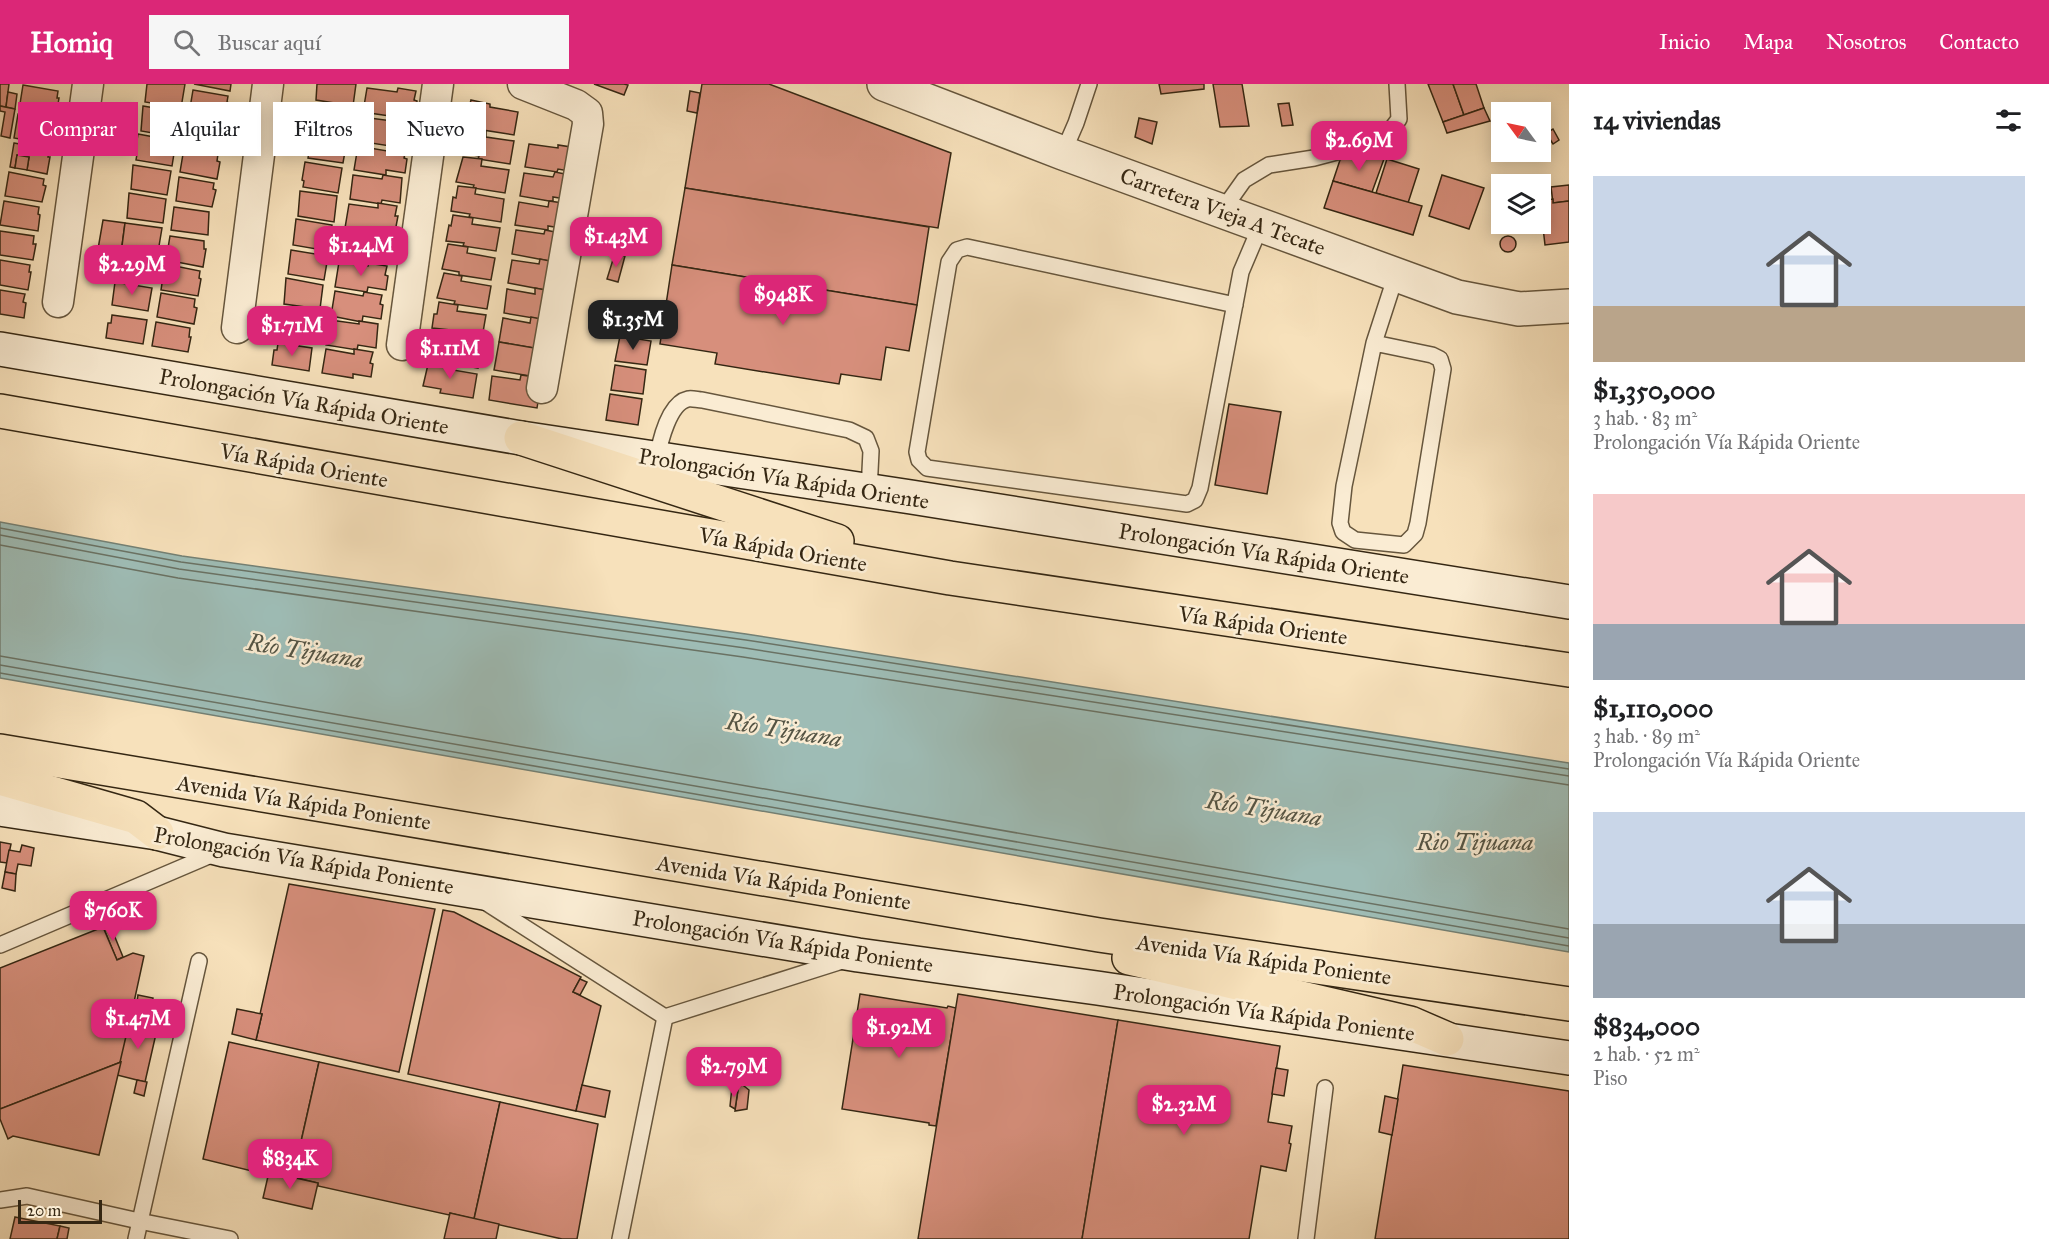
<!DOCTYPE html>
<html lang="es">
<meta charset="utf-8">
<style>
:root{--surface:#fff;--page:#f6f6f6;--text:#202124;--muted:#757577;--accent:#db2777}
body{margin:0;font-family:"IM FELL Great Primer",serif;background:var(--page);color:var(--text);height:100vh;display:flex;flex-direction:column;font-size:22px;white-space:nowrap}
*{box-sizing:border-box;margin:0}
p{font-size:20px;color:var(--muted)}
.icon{flex:none;width:33px;height:33px;fill:none;stroke:currentColor;stroke-width:2;stroke-linecap:round;stroke-linejoin:round}
.map{position:relative;flex:1;overflow:hidden}
.drawer{display:flex;flex-direction:column;background:var(--surface);width:480px}
.drawer>*{flex:none}
.banner{position:absolute;left:18px;top:18px;width:570px;height:54px;display:flex;gap:12px}
.needle{width:39px;rotate:303deg}
.buttons{position:absolute;left:1491px;top:18px;display:grid;gap:12px}
.buttons a{display:grid;place-items:center;width:60px;height:60px;border-radius:0px;background:var(--surface);box-shadow:0 3px 15px #0003;font-size:30px}
.scale{position:absolute;left:18px;bottom:15px;width:84px;box-sizing:border-box;padding-left:6px;border:3px solid #352713;border-top:0;font-size:16px;line-height:21px;white-space:nowrap;color:#352713;-webkit-text-stroke:4px #faecd3;paint-order:stroke}
.price{position:absolute;translate:-50% -51px;padding:0 14px;border-radius:12px;background:var(--accent);color:#fff;font-size:20px;line-height:39px;filter:drop-shadow(0 2px 3px #0008)}
.price::after{content:'';position:absolute;left:50%;top:36px;width:18px;height:14px;margin-left:-9px;background:inherit;clip-path:polygon(0 0,100% 0,50% 100%)}
.price.selected{background:#222;color:#fff}
ul{padding:0;list-style:none}
li{display:grid;align-content:center;gap:12px;height:318px;padding:0 24px}
li span{display:grid;place-items:center;height:186px;border-radius:0px;color:#555}
li>.icon{margin-inline-start:auto}
span .icon{width:108px;height:108px;fill:#fffc;stroke-width:1}
li b{font-size:26px}
h2{display:flex;justify-content:space-between;align-items:center;height:72px;padding:0 24px;font-size:26px}
.tag{padding:0 21px;border-radius:0px;background:var(--surface);box-shadow:0 3px 15px #0003;font-size:21px;line-height:54px}
.tag.selected{background:var(--accent);color:#fff}
header{display:flex;align-items:center;gap:36px;box-sizing:border-box;height:84px;padding:0 30px;background:var(--accent);color:#fff}
header strong{font-size:28px}
nav{display:flex;gap:33px;margin-inline-start:auto;font-size:21px}
.search{width:420px;height:54px;background:var(--page);display:flex;align-items:center;gap:15px;box-sizing:border-box;padding:0 21px;border-radius:0px;color:var(--muted);font-size:22px}
main{display:flex;flex:1;min-height:0}
.map>svg:first-child{display:block}
</style>
<header>
<strong>Homiq</strong>
<div class="search"><svg class="icon" aria-label="search" viewBox="0 0 24 24"><circle cx="10" cy="10" r="6"/><path d="M15 15l6 6"/></svg>Buscar aquí</div>
<nav><a>Inicio</a><a>Mapa</a><a>Nosotros</a><a>Contacto</a></nav>
</header>
<main>
<div class="map">
<svg width="1569" height="1155" viewBox="0 0 1569 1155">
<rect width="100%" height="100%" fill="#f7e1bb"/>
<filter id="stains"><feTurbulence type="fractalNoise" baseFrequency=".00333" numOctaves="4"/><feColorMatrix values="0 0 0 0 .2 0 0 0 0 .09 0 0 0 0 .02 0 0 0 .5 -.17"/></filter>
<radialGradient id="worn" r=".72"><stop offset=".6" stop-color="#630" stop-opacity="0"/><stop offset="1" stop-color="#630" stop-opacity=".3"/></radialGradient>
<path fill="#9ebcb5" stroke="#748074" stroke-width="1.5" d="M0,438L182,472L746,550L1569,679V868L0,594Z"/>
<g fill="none" stroke-linecap="round" stroke-linejoin="round">
<g stroke="#6a7264" stroke-width="1.5">
<path d="M0,444L181,478L746,556L1569,685"/>
<path d="M0,451L179,485L745,564L1569,692"/>
<path d="M0,461L178,494L743,573L1569,701"/>
<path d="M0,572L1569,845"/>
<path d="M0,581L1569,854"/>
<path d="M0,589L1569,862"/>
</g>
</g>
<g fill="#d78f7c" stroke="#352713" stroke-width="1.5">
<path d="M0,0H9L6,23L0,22Z"/>
<path d="M147,0H185L181,24L145,18Z"/>
<path d="M194,0H231L230,7Z"/>
<path d="M317,0H356L353,22L316,16Z"/>
<path d="M594,0H624L628,1L624,11Z"/>
<path d="M702,0H769L951,69L938,144L685,104Z"/>
<path d="M1159,0H1204V5L1161,10Z"/>
<path d="M1213,0H1242L1249,42L1220,43Z"/>
<path d="M1428,0H1453L1464,31L1443,38Z"/>
<path d="M1453,0H1476L1484,24L1464,31Z"/>
<path d="M23,1L58,7L57,14H59L56,32L19,26Z"/>
<path d="M367,4L397,8L398,4L416,7L414,16L417,17L415,31L396,28V33L363,28Z"/>
<path d="M193,6L228,12L227,18L229,19L227,36L189,30Z"/>
<path d="M690,7L700,9L697,29L687,27Z"/>
<path d="M8,8L17,10L15,25L6,23Z"/>
<path d="M471,16L490,20V23L518,28L514,51L483,46V43L465,40Z"/>
<path d="M1289,19L1293,41L1282,42L1278,20Z"/>
<path d="M315,20L351,26L347,51L312,44Z"/>
<path d="M0,22L15,25L10,54L1,52L5,28L0,27Z"/>
<path d="M143,22L180,28L176,53L141,47Z"/>
<path d="M1484,24L1490,37L1447,49L1443,38Z"/>
<path d="M18,30L54,36L52,61L14,54Z"/>
<path d="M362,33L392,37L393,33L411,36L409,45L412,46L409,60L391,57L390,62L358,57Z"/>
<path d="M1139,34L1157,38L1152,60L1135,53Z"/>
<path d="M188,36L223,41L222,47L225,48L222,64L185,58Z"/>
<path d="M467,44L486,47V53L514,57L510,80L478,75L479,72L460,69Z"/>
<path d="M1553,45L1559,56L1553,60L1546,49Z"/>
<path d="M310,49L347,56L343,79L308,74L309,68L306,67Z"/>
<path d="M138,50L176,57L172,82L136,76L137,70L135,69Z"/>
<path d="M14,59L49,65L48,73H50L47,90L27,86L29,73L17,71L15,84L10,83Z"/>
<path d="M529,60L558,64V61L577,64L575,88L558,85L557,88L525,83Z"/>
<path d="M358,62L387,67L388,62L406,65L404,74L407,75L405,89L386,86V91L354,86Z"/>
<path d="M184,64L218,70L217,77L220,78L217,95L180,88Z"/>
<path d="M17,71L29,73L27,86L15,84Z"/>
<path d="M463,73L482,75L481,82L509,86L505,109L473,104L474,101L456,98Z"/>
<path d="M1341,73L1384,75L1372,108L1333,97Z"/>
<path d="M1387,75L1419,85L1408,119L1376,109Z"/>
<path d="M305,78L342,84L338,109L303,103L304,97L302,96Z"/>
<path d="M133,81L171,87L167,111L131,105Z"/>
<path d="M9,88L44,95L43,101L46,102L42,118L5,112Z"/>
<path d="M555,88L575,92L571,116L553,113V117H549L520,112L524,89L553,93Z"/>
<path d="M353,91L382,95L383,91L402,94L400,119L382,116L381,120L350,115Z"/>
<path d="M1442,91L1484,104L1469,145L1429,132Z"/>
<path d="M179,93L214,99L213,105L216,106L212,123L176,117Z"/>
<path d="M1333,97L1422,122L1413,151L1324,124Z"/>
<path d="M1569,101V117L1553,119L1551,103Z"/>
<path d="M458,102L476,104L475,110L504,115L501,138L469,133L470,130L451,127L453,113L456,114Z"/>
<path d="M685,104L929,143L917,221L672,181Z"/>
<path d="M300,107L337,112L334,138L298,132Z"/>
<path d="M129,109L166,115L163,139L127,134Z"/>
<path d="M1553,115V119L1569,117V158L1545,161L1540,117Z"/>
<path d="M4,117L39,123L38,130L40,131L38,147L0,141Z"/>
<path d="M549,117L570,120L566,145L548,142V146L515,141L519,118L548,123Z"/>
<path d="M378,119L397,122L395,132H398L395,148L377,145L376,150L345,144L349,120L378,124Z"/>
<path d="M174,123L209,128L208,151L171,146Z"/>
<path d="M453,131L473,134L472,140L500,144L496,167L463,162L464,159L446,157L449,141L451,142Z"/>
<path d="M296,135L332,141L328,167L293,161Z"/>
<path d="M103,136L125,139L121,169L98,165Z"/>
<path d="M125,139L162,144L158,168L122,162Z"/>
<path d="M1506,140H1518L1517,147L1509,149L1505,143Z"/>
<path d="M516,146L544,150L545,146L565,150L560,179L512,170Z"/>
<path d="M0,147L34,152L33,160H36L33,176L0,171Z"/>
<path d="M344,148L373,154V149L391,152L390,162H393L391,176L372,173L371,179L340,174Z"/>
<path d="M170,152L204,157V165H206L203,183L166,176Z"/>
<circle cx="1508" cy="160" r="8"/>
<path d="M448,160L468,163L467,169L495,174L491,196L459,191V188L442,185Z"/>
<path d="M291,166L328,172L324,196L288,190Z"/>
<path d="M119,168L157,175L153,198L118,193Z"/>
<path d="M615,169L625,172L618,198L607,195Z"/>
<path d="M540,175L560,179L556,208L508,199L512,176L539,180Z"/>
<path d="M0,176L30,181L29,188H31L28,206L0,201Z"/>
<path d="M339,178L368,182V179L387,182L385,191L388,192L386,206L368,203L367,208L335,203Z"/>
<path d="M165,180L200,187L199,194L201,195L198,212L161,206Z"/>
<path d="M672,181L917,221L909,267L886,263L881,296L841,290L839,300L715,280L717,269L660,260Z"/>
<path d="M444,189L462,192L461,197L491,202L487,225L454,220L455,217L437,214Z"/>
<path d="M286,194L323,201L320,225L284,220Z"/>
<path d="M115,198L152,204L148,227L112,221Z"/>
<path d="M535,204L556,208L551,237L504,229L507,205L535,210Z"/>
<path d="M0,206L25,210L23,218L26,219L24,234L0,230Z"/>
<path d="M335,207L363,212L364,208L382,211L380,220L383,221L381,235L363,232L362,238L331,232Z"/>
<path d="M161,209L195,215L194,223L197,224L194,240L157,233Z"/>
<path d="M439,218L458,221L457,227L486,231L482,254L449,250L450,246L432,244L434,230H437Z"/>
<path d="M614,221L625,222L623,235L612,232Z"/>
<path d="M625,222L656,227L652,253L620,248Z"/>
<path d="M281,223L318,230L315,254L280,249Z"/>
<path d="M112,231L147,236L143,260L106,254L108,239H111Z"/>
<path d="M531,233L551,237L546,266L499,258L503,234L530,239Z"/>
<path d="M330,236L359,240V237L378,240L376,264L358,261L357,266L326,261Z"/>
<path d="M156,238L190,244L189,253H191L188,268L152,262Z"/>
<path d="M434,247L453,250L452,255L481,260L478,284L445,278V275L428,272Z"/>
<path d="M620,252L651,257L647,281L615,277Z"/>
<path d="M499,258L546,266L542,294L494,286Z"/>
<path d="M278,259L312,264L309,287L272,281L274,266H277Z"/>
<path d="M326,265L354,270V265L373,268L370,279L373,280L371,293L353,290V294L322,289Z"/>
<path d="M429,276L449,279L447,285L477,290L473,314L440,309L441,305L423,302Z"/>
<path d="M615,281L646,286L643,310L611,306Z"/>
<path d="M521,291L542,294L537,324L489,316L492,292L520,296Z"/>
<path d="M610,310L642,315L638,341L606,336Z"/>
<path d="M1229,320L1281,328L1267,410L1215,401Z"/>
<path d="M0,758L11,760L7,779L0,778Z"/>
<path d="M22,761L34,764L31,782L18,780L16,790L5,788L9,766L20,768Z"/>
<path d="M5,788L16,790L15,807L2,804Z"/>
<path d="M289,800L435,825L399,988L256,956L262,930H260Z"/>
<path d="M443,826L454,828L581,893L573,908L601,922L576,1027L408,990Z"/>
<path d="M110,841L123,873L117,876L103,843Z"/>
<path d="M103,843L117,876L133,869L144,872L121,978L0,1025V884Z"/>
<path d="M580,895L587,898L580,911L573,908Z"/>
<path d="M860,910L947,924L948,922L956,924L936,1042L929,1041V1039L842,1025Z"/>
<path d="M958,910L1118,936L1082,1155H918Z"/>
<path d="M138,911L153,914L151,926L136,924Z"/>
<path d="M237,925L262,930L256,956L232,950Z"/>
<path d="M130,935L158,941L145,998L117,991Z"/>
<path d="M1118,936L1280,962L1268,1038L1292,1042L1289,1059L1291,1060L1286,1087L1261,1082L1249,1155H1082Z"/>
<path d="M229,958L319,978L293,1093L269,1088L268,1091L203,1075Z"/>
<path d="M121,978L99,1071L13,1052L8,1055L0,1035V1025Z"/>
<path d="M319,978L500,1018L474,1135L450,1129L449,1131L318,1102V1099L293,1093Z"/>
<path d="M1403,981L1569,1007V1155H1375Z"/>
<path d="M1276,984L1288,986L1284,1012L1272,1010Z"/>
<path d="M137,996L147,998L144,1012L134,1009Z"/>
<path d="M739,998L749,1006L747,1025L735,1027Z"/>
<path d="M582,1001L610,1007L605,1033L576,1027Z"/>
<path d="M732,1003L738,1006L735,1025L730,1022Z"/>
<path d="M1385,1012L1398,1015L1392,1051L1379,1048Z"/>
<path d="M500,1018L598,1040L577,1155H562L474,1135Z"/>
<path d="M269,1088L318,1099L312,1125L263,1114Z"/>
<path d="M450,1129L499,1140L496,1155H444Z"/>
<path d="M15,1133L60,1142L57,1155H10Z"/>
<path d="M60,1142L69,1144L67,1155H57Z"/>
</g>
<g fill="none" stroke-linecap="round" stroke-linejoin="round">
<g stroke="#66563d" stroke-width="18">
<g id="service">
<path d="M1063,69L1076,39L1089,0"/>
<path d="M1222,127L1244,96L1269,81L1314,74L1352,64L1387,51L1399,35L1397,0"/>
<path d="M1235,221L967,163L957,166L949,178L917,368L919,376L927,384L1187,420L1195,416L1200,404L1241,188L1261,141"/>
<path d="M1374,259L1432,271L1440,275L1443,285L1418,439L1415,450L1404,461L1355,456L1343,448L1340,439L1344,402L1374,259L1396,191"/>
<path d="M657,374C660,358 669,319 688,315C692,314 698,316 702,316L849,346L866,354L871,367L869,407"/>
<path d="M485,818L665,933"/>
<path d="M0,861L218,768"/>
<path d="M665,933L842,877"/>
<path d="M0,1116L27,1112L139,1137L230,1155"/>
<path d="M136,1155L199,877"/>
<path d="M620,1155L665,933"/>
<path d="M1306,1155L1325,1004"/>
</g>
</g>
<g stroke="#66563d" stroke-width="33">
<g id="minor">
<path d="M523,0L576,21L587,29L588,40L542,304"/>
<path d="M58,218L88,0"/>
<path d="M237,244L268,0"/>
<path d="M402,261L438,0"/>
</g>
</g>
<g stroke="#66563d" stroke-width="36">
<path id="tertiary" d="M884,0L1063,69L1457,213L1519,225L1569,222"/>
</g>
<g stroke="#352713" stroke-width="36">
<g id="secondary">
<path d="M0,265L521,354L911,413L1569,518"/>
<path d="M0,725L157,749L224,766L858,871L1097,904L1569,974"/>
</g>
</g>
<g stroke="#352713" stroke-width="36">
<g id="trunk">
<path d="M0,327L950,494L1569,586"/>
<path d="M521,354L837,457"/>
<path d="M0,667L1099,851L1569,920"/>
<path d="M0,694L136,733L157,749"/>
<path d="M1129,874L1410,939L1447,955"/>
</g>
</g>
<use href="#service" stroke="#faecd3" stroke-width="15"/>
<use href="#minor" stroke="#faecd3" stroke-width="30"/>
<use href="#tertiary" stroke="#faecd3" stroke-width="33"/>
<use href="#secondary" stroke="#faecd3" stroke-width="33"/>
<use href="#trunk" stroke="#f7e1bb" stroke-width="33"/>
</g>
<g text-anchor="middle" stroke-width="5" stroke-linejoin="round" paint-order="stroke">
<g font-size="22" fill="#352713" stroke="#faecd3">
<text transform="translate(1223 127) rotate(20)" y="8">Carretera Vieja A Tecate</text>
<text transform="translate(304 317) rotate(10)" y="8">Prolongación Vía Rápida Oriente</text>
<text transform="translate(304 381) rotate(10)" y="8">Vía Rápida Oriente</text>
<text transform="translate(784 394) rotate(9)" y="8">Prolongación Vía Rápida Oriente</text>
<text transform="translate(783 465) rotate(10)" y="8">Vía Rápida Oriente</text>
<text transform="translate(1264 469) rotate(9)" y="8">Prolongación Vía Rápida Oriente</text>
<text transform="translate(1263 541) rotate(8)" y="8">Vía Rápida Oriente</text>
<text transform="translate(304 718) rotate(9)" y="8">Avenida Vía Rápida Poniente</text>
<text transform="translate(304 776) rotate(10)" y="8">Prolongación Vía Rápida Poniente</text>
<text transform="translate(784 798) rotate(9)" y="8">Avenida Vía Rápida Poniente</text>
<text transform="translate(783 857) rotate(9)" y="8">Prolongación Vía Rápida Poniente</text>
<text transform="translate(1264 875) rotate(8)" y="8">Avenida Vía Rápida Poniente</text>
<text transform="translate(1264 928) rotate(8)" y="8">Prolongación Vía Rápida Poniente</text>
</g>
<g font-size="24" font-style="italic" fill="#545444" stroke="#faecd3">
<text transform="translate(305 567) rotate(9)" y="8">Río Tijuana</text>
<text transform="translate(784 646) rotate(9)" y="8">Río Tijuana</text>
<text transform="translate(1264 725) rotate(9)" y="8">Río Tijuana</text>
<text x="1475" y="766">Rio Tijuana</text>
</g>
</g>
<rect width="100%" height="100%" filter="url(#stains)"/>
<rect width="100%" height="100%" fill="url(#worn)"/>
</svg>
<div class="buttons">
<a><svg class="needle" viewBox="-14 -14 28 28"><path d="M0-13l5 13h-10z" fill="#e53935"/><path d="M0 13l5-13h-10z" fill="#757577"/></svg></a>
<a><svg class="icon" aria-label="layers" viewBox="0 0 24 24"><path d="M12 4l9 5-9 5-9-5zM3 14l9 5 9-5"/></svg></a>
</div>
<div class="scale">20 m</div>
<b class="price" style="left:1359px;top:88px">$2.69M</b>
<b class="price" style="left:616px;top:184px">$1.43M</b>
<b class="price" style="left:361px;top:193px">$1.24M</b>
<b class="price" style="left:132px;top:212px">$2.29M</b>
<b class="price" style="left:783px;top:242px">$948K</b>
<b class="price selected" style="left:633px;top:267px">$1.35M</b>
<b class="price" style="left:292px;top:273px">$1.71M</b>
<b class="price" style="left:450px;top:296px">$1.11M</b>
<b class="price" style="left:113px;top:858px">$760K</b>
<b class="price" style="left:138px;top:966px">$1.47M</b>
<b class="price" style="left:899px;top:975px">$1.92M</b>
<b class="price" style="left:734px;top:1014px">$2.79M</b>
<b class="price" style="left:1184px;top:1052px">$2.32M</b>
<b class="price" style="left:290px;top:1106px">$834K</b>
<div class="banner">
<a class="tag selected">Comprar</a>
<a class="tag">Alquilar</a>
<a class="tag">Filtros</a>
<a class="tag">Nuevo</a>
</div>
</div>
<section class="drawer">
<h2>14 viviendas<svg class="icon" aria-label="filters" viewBox="0 0 24 24"><path d="M4 7h16M4 17h16"/><circle cx="9" cy="7" r="2"/><circle cx="15" cy="17" r="2"/></svg></h2>
<ul>
<li><span style="background:linear-gradient(#c9d6e8 70%,#b9a48a 0)"><svg class="icon" aria-label="home" viewBox="0 0 24 24"><path d="M3 11l9-7 9 7M6 9v11h12V9"/></svg></span><div><b>$1,350,000</b><p>3 hab. · 83 m²</p><p>Prolongación Vía Rápida Oriente</p></div></li>
<li><span style="background:linear-gradient(#f6c9c9 70%,#9aa5b1 0)"><svg class="icon" aria-label="home" viewBox="0 0 24 24"><path d="M3 11l9-7 9 7M6 9v11h12V9"/></svg></span><div><b>$1,110,000</b><p>3 hab. · 89 m²</p><p>Prolongación Vía Rápida Oriente</p></div></li>
<li><span style="background:linear-gradient(#c9d6e8 60%,#9aa5b1 0)"><svg class="icon" aria-label="home" viewBox="0 0 24 24"><path d="M3 11l9-7 9 7M6 9v11h12V9"/></svg></span><div><b>$834,000</b><p>2 hab. · 52 m²</p><p>Piso</p></div></li>
</ul>
</section>
</main>
